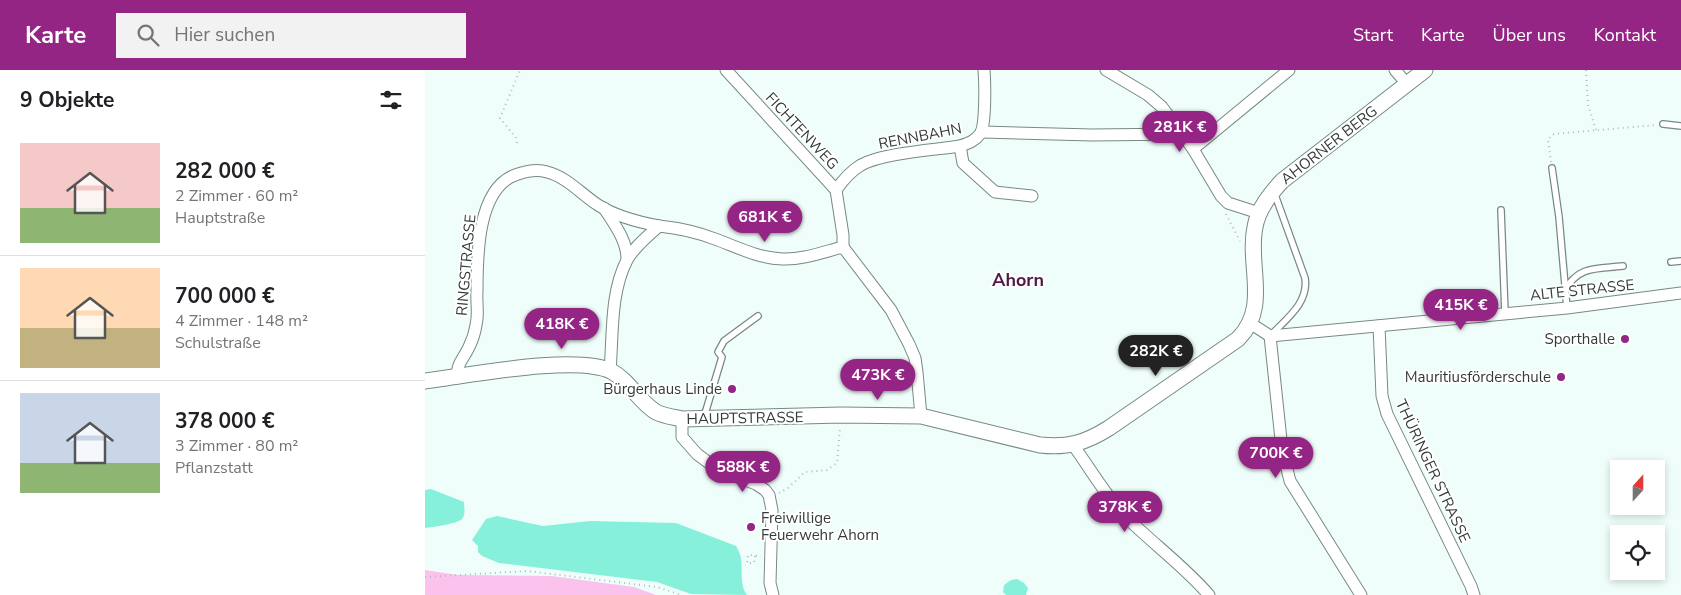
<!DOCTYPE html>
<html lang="de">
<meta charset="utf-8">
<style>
:root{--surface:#fff;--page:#f2f2f2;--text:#202124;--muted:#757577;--line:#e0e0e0;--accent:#952585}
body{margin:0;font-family:"Nunito Sans",sans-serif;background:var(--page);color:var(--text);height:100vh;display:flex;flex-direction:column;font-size:19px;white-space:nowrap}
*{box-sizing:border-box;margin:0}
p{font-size:16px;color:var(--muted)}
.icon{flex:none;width:28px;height:28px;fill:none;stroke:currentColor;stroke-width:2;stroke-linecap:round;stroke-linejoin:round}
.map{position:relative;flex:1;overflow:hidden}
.side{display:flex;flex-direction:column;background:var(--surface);width:425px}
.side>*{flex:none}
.needle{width:32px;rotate:21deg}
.buttons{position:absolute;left:1185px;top:390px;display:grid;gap:10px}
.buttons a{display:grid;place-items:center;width:55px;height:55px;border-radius:0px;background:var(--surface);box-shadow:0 2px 8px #0003;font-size:25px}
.price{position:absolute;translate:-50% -42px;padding:0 11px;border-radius:18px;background:var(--accent);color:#fff;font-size:16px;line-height:32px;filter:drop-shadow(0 1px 2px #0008)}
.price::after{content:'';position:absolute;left:50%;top:30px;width:15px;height:11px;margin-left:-8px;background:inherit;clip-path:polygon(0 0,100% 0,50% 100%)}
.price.selected{background:#222;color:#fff}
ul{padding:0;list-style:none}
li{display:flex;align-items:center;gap:15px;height:125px;padding:0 20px}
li+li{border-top:1px solid var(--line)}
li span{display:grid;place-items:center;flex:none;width:140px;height:100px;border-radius:0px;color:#555}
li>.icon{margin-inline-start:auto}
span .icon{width:60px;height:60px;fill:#fffc;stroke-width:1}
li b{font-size:21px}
h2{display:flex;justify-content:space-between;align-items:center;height:60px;padding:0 20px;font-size:21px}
header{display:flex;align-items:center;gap:30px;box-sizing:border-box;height:70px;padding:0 25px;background:var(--accent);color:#fff}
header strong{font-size:24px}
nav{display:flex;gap:28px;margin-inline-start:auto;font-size:18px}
.search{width:350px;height:45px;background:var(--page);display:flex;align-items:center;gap:12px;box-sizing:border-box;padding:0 18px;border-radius:0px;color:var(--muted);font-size:19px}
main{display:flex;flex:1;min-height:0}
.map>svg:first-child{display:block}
</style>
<header>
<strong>Karte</strong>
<div class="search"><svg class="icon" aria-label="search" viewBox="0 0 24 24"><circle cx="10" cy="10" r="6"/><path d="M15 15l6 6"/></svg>Hier suchen</div>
<nav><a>Start</a><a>Karte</a><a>Über uns</a><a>Kontakt</a></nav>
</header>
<main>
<section class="side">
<h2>9 Objekte<svg class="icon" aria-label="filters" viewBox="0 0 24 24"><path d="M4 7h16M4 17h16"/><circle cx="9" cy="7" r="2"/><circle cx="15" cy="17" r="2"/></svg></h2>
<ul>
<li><span style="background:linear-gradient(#f6c9c9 65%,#8fb573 0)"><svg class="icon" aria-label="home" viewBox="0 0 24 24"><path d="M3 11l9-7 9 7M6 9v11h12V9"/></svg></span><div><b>282 000 €</b><p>2 Zimmer · 60 m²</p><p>Hauptstraße</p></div></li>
<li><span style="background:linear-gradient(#ffd9b3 60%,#c2b280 0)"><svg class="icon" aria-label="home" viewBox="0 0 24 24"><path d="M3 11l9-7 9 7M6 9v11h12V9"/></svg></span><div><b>700 000 €</b><p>4 Zimmer · 148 m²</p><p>Schulstraße</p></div></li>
<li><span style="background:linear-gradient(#c9d6e8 70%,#8fb573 0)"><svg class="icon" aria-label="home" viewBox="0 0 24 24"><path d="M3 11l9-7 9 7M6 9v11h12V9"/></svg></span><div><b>378 000 €</b><p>3 Zimmer · 80 m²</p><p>Pflanzstatt</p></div></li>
</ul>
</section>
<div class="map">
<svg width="1256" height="525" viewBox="0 0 1256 525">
<rect width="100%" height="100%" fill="#effefa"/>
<path fill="#fbc2ee" d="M0,500L33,505L127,506L209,517L231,525H0Z"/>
<g fill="#86f0da">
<path d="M6,419L39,432C39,437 41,444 37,449C32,454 8,457 0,458V420Z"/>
<path d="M72,446L118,456L165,451L251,453L311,476C313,479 315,484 316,488C318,501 314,514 322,525L266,524L232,512L74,493L57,486L53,482V476L47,470L61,449Z"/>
<path d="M592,509L599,513L603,518L601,525H581L578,522L579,515L586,510Z"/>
</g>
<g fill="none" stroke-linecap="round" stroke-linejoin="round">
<g stroke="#788985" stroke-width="8">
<g id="service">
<path d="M1238,54L1256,56"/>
<path d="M1127,98L1134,147L1142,238"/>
<path d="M1076,140L1080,243"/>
<path d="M1246,192L1256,191"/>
<path d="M1140,220C1154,195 1173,199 1198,196"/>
<path d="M846,265C861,249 884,233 880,208L849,122"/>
<path d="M279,347L297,287L293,282L299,271L333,246"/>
</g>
</g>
<g stroke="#788985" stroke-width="13">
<g id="minor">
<path d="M301,0L411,120"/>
<path d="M681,0L723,25L737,37L768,79L796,126L803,133L834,143"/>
<path d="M970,0L982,14"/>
<path d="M557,62L667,65L758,64"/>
<path d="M535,76L538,93L570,122L607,126"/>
<path d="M768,79L864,0"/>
<path d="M179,138C189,154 202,170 202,189"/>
<path d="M418,177V165L411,120C418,110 426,101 436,95C458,83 509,80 535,76C544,73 550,71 555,64C561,56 560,12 559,0"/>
<path d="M825,253L845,266L1142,238L1256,223"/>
<path d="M954,256L957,326L962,344L1046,516L1049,525"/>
<path d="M845,266L857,379L865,411L936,525"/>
<path d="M185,301C188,265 185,223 202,190C209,177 223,166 234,156C253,158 272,162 290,169C312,177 333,188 357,189C377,190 398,182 418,177L466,240L484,274L490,288L492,302L496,346"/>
<path d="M32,308C32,292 38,290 44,277C47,271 50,262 51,255C54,243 51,233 52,221C52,186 52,116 93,104C102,101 113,99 122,102C142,107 156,124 173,135C190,146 213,152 234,156"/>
<path d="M257,349V367L272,384L284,393L310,406L331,414L340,420L344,425L347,440L345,513L348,525"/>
<path d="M648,375C665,398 680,425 700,446C727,473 759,496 784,525"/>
</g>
</g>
<g stroke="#788985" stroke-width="17">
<path id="tertiary" d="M0,311C42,306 150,284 186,301C205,311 213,331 231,342C239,346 248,347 257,349L416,345L496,346L615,375C643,378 660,373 684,358L813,269C845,237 822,196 830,157C833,139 845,124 857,111L1000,0"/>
</g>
<g stroke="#b0bcb9" stroke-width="2" stroke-dasharray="1 4" stroke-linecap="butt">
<path d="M1161,0L1163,35L1171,60"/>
<path d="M92,73L91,68L75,48L95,0"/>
<path d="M1126,92L1123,69L1129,64L1231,55"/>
<path d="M801,144L815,171"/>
<path d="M354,423L363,418L380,402L402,400L412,393L415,358"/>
<path d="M330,486L329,493H322L323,485L336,486"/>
<path d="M0,507L102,501L232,517L257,525"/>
</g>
<use href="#service" stroke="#fff" stroke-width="5.5"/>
<use href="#minor" stroke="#fff" stroke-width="11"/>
<use href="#tertiary" stroke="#fff" stroke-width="15"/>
</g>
<g fill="#952585" stroke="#fff" stroke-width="2">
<circle cx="1200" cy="269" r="5"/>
<circle cx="1136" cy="307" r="5"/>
<circle cx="307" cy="319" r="5"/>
<circle cx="326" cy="457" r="5"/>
</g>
<g text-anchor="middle" stroke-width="4" stroke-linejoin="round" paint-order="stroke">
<g font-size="15" fill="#333b39" stroke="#fff">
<text transform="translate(377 61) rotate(47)" y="5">FICHTENWEG</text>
<text transform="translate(495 66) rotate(-11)" y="5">RENNBAHN</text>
<text transform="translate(904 75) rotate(-38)" y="5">AHORNER BERG</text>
<text transform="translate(41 195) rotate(-85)" y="5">RINGSTRASSE</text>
<text transform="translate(1157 220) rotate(-6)" y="5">ALTE STRASSE</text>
<text transform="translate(320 348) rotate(-1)" y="5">HAUPTSTRASSE</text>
<text transform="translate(1008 401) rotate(65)" y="5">THÜRINGER STRASSE</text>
</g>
<g font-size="15" fill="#333b39" stroke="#fff" text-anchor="end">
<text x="1190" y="274">Sporthalle</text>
<text x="1126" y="312">Mauritiusförderschule</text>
<text x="297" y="324">Bürgerhaus Linde</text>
<text x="336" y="453" text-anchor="start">Freiwillige<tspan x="336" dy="17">Feuerwehr Ahorn</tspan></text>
</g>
<g font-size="18" font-weight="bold" fill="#501a47" stroke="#fff">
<text x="593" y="216">Ahorn</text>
</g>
</g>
</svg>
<div class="buttons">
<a><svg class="needle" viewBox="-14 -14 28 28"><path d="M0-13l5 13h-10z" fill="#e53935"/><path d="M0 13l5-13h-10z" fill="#757577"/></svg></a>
<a><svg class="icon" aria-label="locate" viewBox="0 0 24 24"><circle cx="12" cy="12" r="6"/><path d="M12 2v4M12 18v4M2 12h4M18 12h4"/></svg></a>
</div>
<b class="price" style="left:755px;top:83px">281K €</b>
<b class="price" style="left:340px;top:173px">681K €</b>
<b class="price" style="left:1036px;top:261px">415K €</b>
<b class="price" style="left:137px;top:280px">418K €</b>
<b class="price selected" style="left:731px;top:307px">282K €</b>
<b class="price" style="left:453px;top:331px">473K €</b>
<b class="price" style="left:851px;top:409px">700K €</b>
<b class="price" style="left:318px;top:423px">588K €</b>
<b class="price" style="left:700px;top:463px">378K €</b>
</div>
</main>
